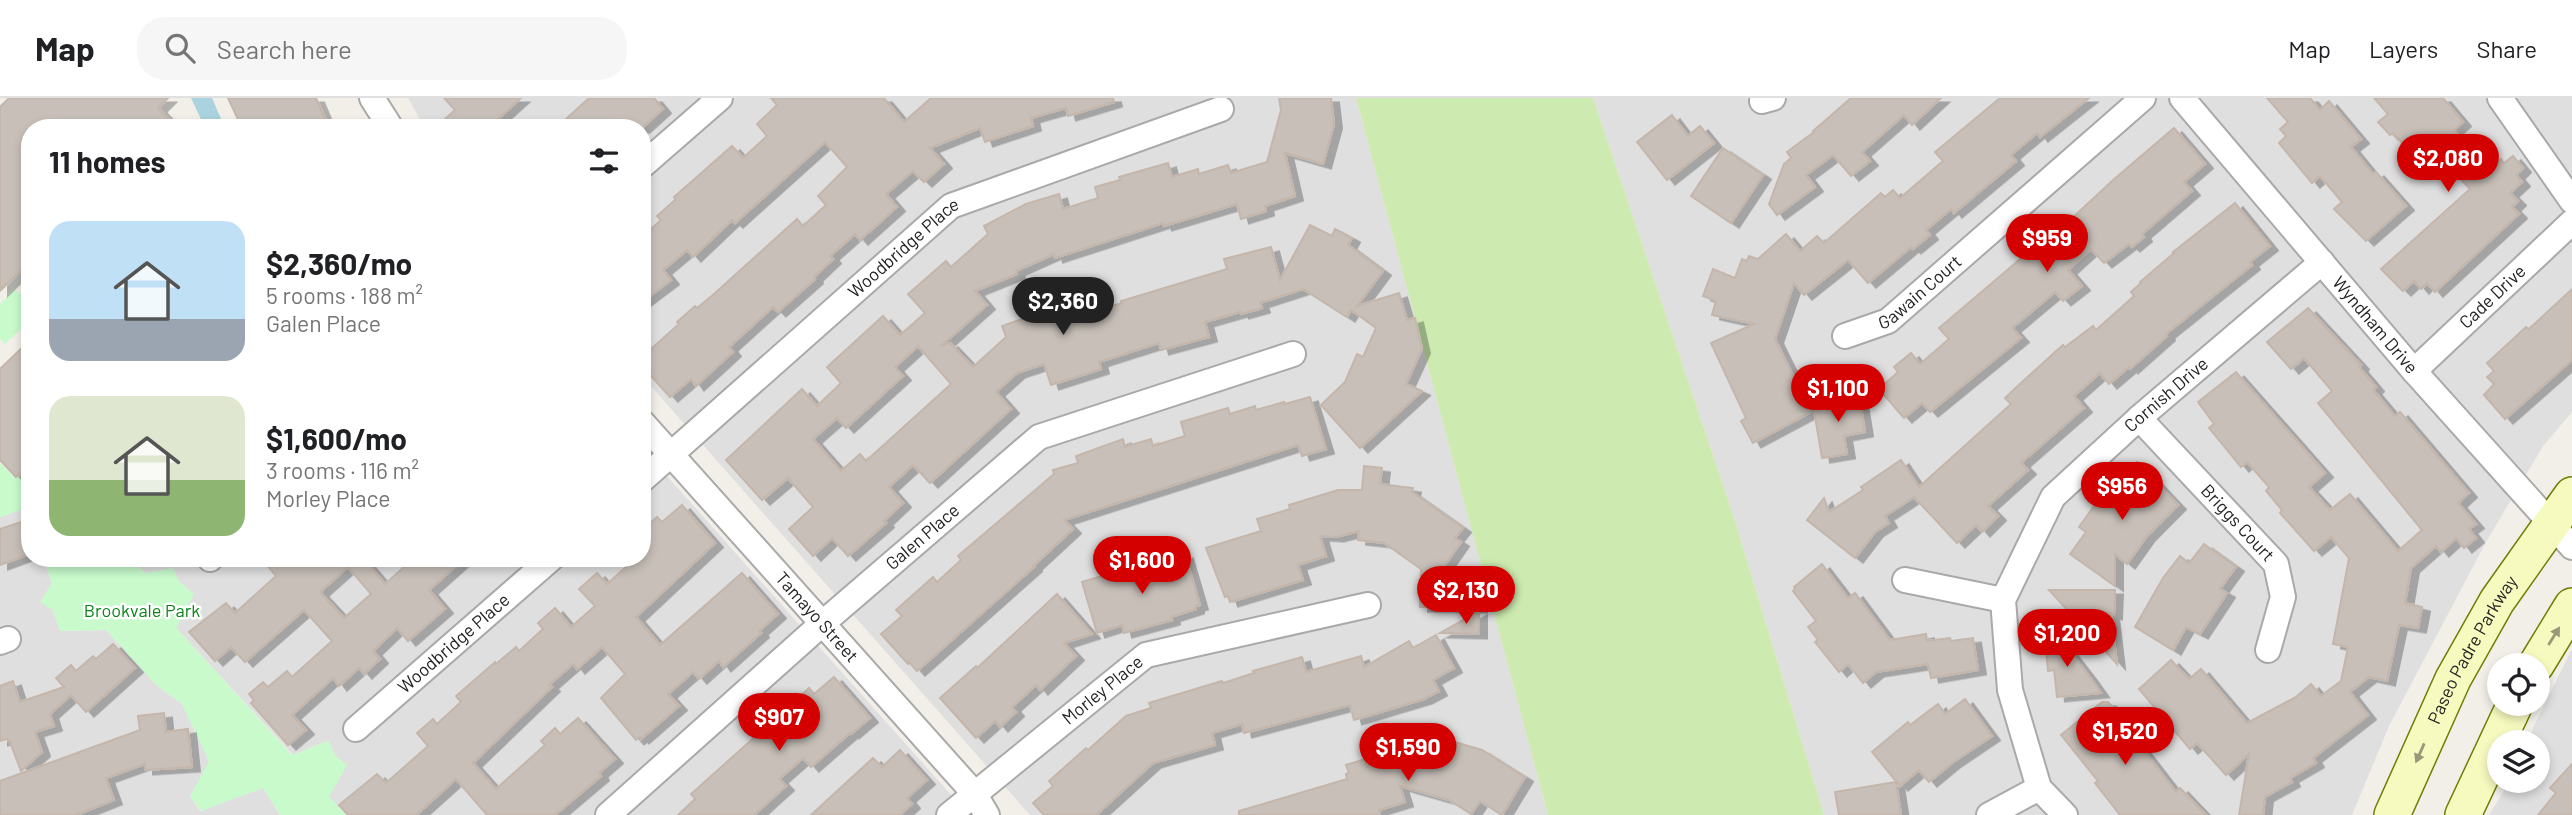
<!DOCTYPE html>
<meta charset="utf-8">
<style>
:root{--surface:#fff;--page:#f6f6f6;--text:#202124;--muted:#757577;--line:#e0e0e0;--accent:#d40000}
body{margin:0;font-family:Barlow,sans-serif;background:var(--page);color:var(--text);height:100vh;display:flex;flex-direction:column;font-size:26px;white-space:nowrap}
*{box-sizing:border-box;margin:0}
p{font-size:23px;color:var(--muted)}
.icon{flex:none;width:38px;height:38px;fill:none;stroke:currentColor;stroke-width:2;stroke-linecap:round;stroke-linejoin:round}
.map{position:relative;flex:1;overflow:hidden}
.drawer{position:absolute;left:21px;top:21px;width:630px;height:448px;display:flex;flex-direction:column;background:var(--surface);border-radius:28px;box-shadow:0 4px 10px #0003}
.drawer>*{flex:none}
.tools{position:absolute;left:2487px;top:555px;display:grid;gap:14px}
.tools a{display:grid;place-items:center;width:63px;height:63px;border-radius:50%;background:var(--surface);box-shadow:0 4px 10px #0003;font-size:35px}
.price{position:absolute;translate:-50% -60px;padding:0 16px;border-radius:24px;background:var(--accent);color:#fff;font-size:23px;line-height:46px;filter:drop-shadow(0 2px 4px #0008)}
.price::after{content:'';position:absolute;left:50%;top:42px;width:21px;height:16px;margin-left:-10px;background:inherit;clip-path:polygon(0 0,100% 0,50% 100%)}
.price.active{background:#222;color:#fff}
ul{padding:0;list-style:none}
li{display:flex;align-items:center;gap:21px;height:175px;padding:0 28px}
li span{display:grid;place-items:center;flex:none;width:196px;height:140px;border-radius:21px;color:#555}
li>.icon{margin-inline-start:auto}
span .icon{width:84px;height:84px;fill:#fffc;stroke-width:1}
li b{font-size:30px}
h2{display:flex;justify-content:space-between;align-items:center;height:84px;padding:0 28px;font-size:30px}
header{display:flex;align-items:center;gap:42px;box-sizing:border-box;height:98px;padding:0 35px;background:var(--surface);border-bottom:2px solid var(--line)}
header strong{font-size:33px}
nav{display:flex;gap:38px;margin-inline-start:auto;font-size:24px}
.search{width:490px;height:63px;background:var(--page);display:flex;align-items:center;gap:18px;box-sizing:border-box;padding:0 24px;border-radius:28px;color:var(--muted);font-size:26px}
.map>svg:first-child{display:block}
</style>
<header>
<strong>Map</strong>
<div class="search"><svg class="icon" aria-label="search" viewBox="0 0 24 24"><circle cx="10" cy="10" r="6"/><path d="M15 15l6 6"/></svg>Search here</div>
<nav><a>Map</a><a>Layers</a><a>Share</a></nav>
</header>
<div class="map">
<svg width="2572" height="717" viewBox="0 0 2572 717">
<defs>
<filter id="shadow"><feDropShadow dx="8" dy="4.5" stdDeviation="0" flood-color="#0004"/></filter>
</defs>
<rect width="100%" height="100%" fill="#f2efe9"/>
<g fill="#e0dfdf">
<path d="M408,0H1356L1548,717H1030L642,278V30H425Z"/>
<path d="M1593,0H2572V314L2543,348L2486,444L2389,628L2352,717H1824L1734,420Z"/>
<path d="M642,350L969,717H346L329,699L335,657L328,643L293,657L176,530L178,482L173,471L145,475L131,460H642Z"/>
<path d="M24,411L30,426V460H43L52,485L53,512L60,533L106,532L156,587L182,606L210,664L190,698L200,713L263,690L280,717H0V419Z"/>
<path d="M2572,551V717H2489L2510,683L2538,682V644H2528L2533,630Z"/>
</g>
<path fill="#cdebb0" d="M1356,0H1593L1734,420L1824,717H1548Z"/>
<g fill="#c8facc">
<path d="M15,191L30,206V222L5,246L0,241V206Z"/>
<path d="M0,365L16,381L30,369V426L24,411L0,419Z"/>
<path d="M43,460H131L145,475L173,470L178,482L194,496L176,530L292,657L328,643L335,657L347,667L329,699L346,717H280L263,690L201,713L190,698L209,663L182,606L156,587L106,532L60,533L53,512L40,504L52,485Z"/>
</g>
<path fill="#aad3df" d="M191,0H212L222,23L205,30Z"/>
<g fill="#c7bfb8" stroke="#c4b6ab" stroke-width="2" fill-rule="evenodd" filter="url(#shadow)">
<path d="M9,0H168L158,10L177,30H30V164L0,193V9Z"/>
<path d="M228,0H316L329,30H242Z"/>
<path d="M444,0H521L488,30H435L455,12Z"/>
<path d="M589,0H654L663,11L642,30H556Z"/>
<path d="M771,0H884L904,24L931,0H1113L1114,4L1068,18L1066,10L1031,20L1033,28L985,44L980,30L930,50L944,66L924,84L913,73L886,96L897,109L860,142L855,136L830,158L833,161L814,179L815,181L778,214L773,209L752,228L729,249L733,254L696,288L691,281L670,299L642,268V259L679,226L677,224L695,208L697,210L714,196L797,121L803,128L826,107L818,98L847,69L825,44L735,125L732,122L693,159L687,152L663,172L671,182L642,204V139L661,122L657,118L676,101L674,99L732,48L743,60L767,38L757,26L777,7Z"/>
<path d="M1279,0H1331L1334,26L1323,66L1285,55L1295,98L1265,108L1266,113L1241,121L1237,106L1164,128L1163,125L1055,160L1054,156L1016,173L1017,176L975,193L987,207L941,248L950,245L973,269L1006,239L1002,228L1049,211L1053,224L1083,214L1084,217L1122,205L1121,203L1227,171L1224,161L1271,149L1280,182L1310,127L1332,138L1335,131L1352,140L1348,147L1383,173L1357,208L1399,195L1407,222L1415,220L1422,251L1406,286L1422,293L1360,350L1321,307L1345,284L1357,256L1363,259L1376,230L1351,212L1347,219L1303,191L1260,205L1262,210L1241,216L1240,214L1205,224L1209,239L1161,252L1159,245L1124,256L1099,264L1101,271L1051,287L1044,266L1017,275L996,294L1011,311L930,385L913,367L889,389L903,405L884,423L886,425L848,458L832,440L813,458L789,431L813,409L788,380L762,402L726,362L802,291L817,308L841,285L827,269L883,218L900,237L925,215L908,196L946,163L951,169L988,136L984,128L1026,106L1059,96L1063,111L1098,100L1095,89L1120,82L1119,79L1168,65L1172,79L1198,71L1199,76L1228,67L1231,75L1267,64L1281,12ZM918,248L951,286L866,363L860,356L841,373L813,341L837,320L846,330L903,278L895,269Z"/>
<path d="M1851,0H1941L1912,27L1904,17L1862,54L1870,63L1851,78L1833,57L1806,77L1815,89L1777,117L1769,106L1784,66L1791,60L1787,54L1814,34L1813,33Z"/>
<path d="M2000,0H2089L2040,39L2037,35L2011,57L2016,63L1954,115L1951,111L1926,132L1930,137L1913,151L1911,149L1868,185L1848,162L1804,197L1794,185L1775,241L1811,314L1753,345L1741,323L1746,320L1711,245L1754,226L1712,217L1716,203L1703,198L1713,171L1735,180L1742,161L1747,163L1749,158L1758,161L1786,136L1800,153L1817,138L1824,145L1881,95L1885,99L1893,92L1900,100L1943,63L1935,54Z"/>
<path d="M2267,0H2310L2320,12L2329,3L2361,41L2351,49L2373,76L2376,74L2406,108L2366,143L2334,111L2342,104L2320,78L2312,85L2279,45L2286,38L2280,31L2288,24Z"/>
<path d="M2374,0H2443L2463,24L2454,32L2460,39L2452,46L2474,71L2482,78L2501,61L2504,65L2513,58L2523,70L2516,77L2522,84L2510,95L2518,103L2512,109L2519,116L2435,194L2427,185L2421,191L2414,183L2403,193L2381,171L2470,91L2447,67L2436,76L2421,58L2417,61L2393,35L2390,37L2378,24L2388,16Z"/>
<path d="M1672,17L1688,38L1700,28L1714,45L1667,82L1637,44Z"/>
<path d="M2174,30L2205,66L2184,84L2192,93L2142,136L2144,139L2132,149L2129,146L2104,165L2091,151L2068,172L2082,188L2063,203L2055,194L2012,230L2021,240L1930,314L1922,305L1904,320L1879,291L1898,274L1894,269L1911,255L1920,266L1949,241L1939,230L2066,122L2068,124L2112,83Z"/>
<path d="M1723,50L1763,77L1731,125L1691,98Z"/>
<path d="M2235,105L2270,148L2250,164L2252,167L2166,236L2167,238L2130,271L2129,269L2109,286L2100,275L2074,298L2084,310L2021,365L2028,372L1988,408L1998,418L1982,434L1976,427L1957,445L1914,399L1885,418L1889,425L1875,434L1855,460L1807,422L1824,400L1829,414L1863,392L1861,389L1901,362L1919,389L2011,306L2005,300L2022,284L2063,247L2065,249L2093,228L2096,232L2134,198L2131,194L2141,185L2140,184L2174,155L2173,154Z"/>
<path d="M2572,191V262L2505,321L2484,297L2494,286L2487,279L2494,273L2487,265L2526,229L2529,231Z"/>
<path d="M2308,210L2361,267L2359,269L2376,289L2373,292L2395,318L2400,314L2469,395L2458,405L2476,426L2469,431L2476,440L2464,450L2456,440L2441,454L2436,448L2411,470L2405,505L2422,509L2418,530L2399,527L2387,583L2369,579L2350,594L2368,617L2313,660L2316,665L2290,680L2292,684L2265,699L2263,717H2239L2249,656L2226,677L2197,645L2190,651L2139,591L2171,562L2189,581L2201,571L2247,625L2296,599L2311,586L2321,598L2341,583L2348,549L2333,546L2349,460L2331,439L2314,453L2280,415L2282,412L2266,393L2269,389L2247,364L2241,369L2209,330L2214,326L2198,304L2236,274L2325,375L2309,389L2330,412L2350,396L2398,453L2422,432L2318,305L2332,293L2304,260L2291,271L2267,244Z"/>
<path d="M30,242V366L16,379L0,362V271Z"/>
<path d="M1859,296L1865,334L1844,338L1847,356L1822,360L1813,307Z"/>
<path d="M1310,299L1326,351L1302,358L1298,347L1064,422L1073,431L1033,468L1034,469L917,573L909,564L908,566L881,536L902,518L896,512L933,479L937,484L961,462L958,458L1054,376L1053,372L1078,365L1076,358L1123,341L1125,349L1151,341L1153,348L1185,338L1181,324L1228,310L1230,316L1255,308L1256,312L1284,304L1285,306Z"/>
<path d="M2137,364L2178,407L2147,438L2127,466L2115,456V488L2070,456L2086,434L2079,429L2099,401Z"/>
<path d="M1364,368L1382,370L1380,386L1413,390L1412,394L1463,430L1455,440L1461,444L1431,487L1479,488V510L1420,509L1421,471L1384,445L1358,442L1359,433L1336,439L1320,438L1326,458L1298,467L1303,482L1230,504L1228,498L1225,499L1206,450L1261,433L1257,421L1290,411L1289,407L1338,392H1362Z"/>
<path d="M682,407L715,445L636,519L660,547L742,475L778,516L759,533L761,535L723,569L719,563L699,581L693,574L668,596L679,608L641,641L640,639L636,642L601,600L625,576L602,549L577,571L573,566L549,587L552,589L473,665L496,691L545,647L541,643L555,630L560,636L578,620L615,661L599,675L601,678L555,717H487L456,681L416,717H348L339,707L377,676L386,685L428,648L417,635L433,621L437,626L461,604L456,598L495,564L496,566L516,549L519,553L543,531L538,525L555,510L571,529L595,508L579,491L597,475L607,486L636,460H642V433L657,419L662,424Z"/>
<path d="M21,424L30,456L0,467V431Z"/>
<path d="M2204,446L2236,469L2220,491L2227,495L2200,536L2186,529L2173,552L2135,529L2163,480L2180,458L2189,465Z"/>
<path d="M1185,456L1200,507L1196,508V511L1171,519L1172,522L1124,535L1122,527L1097,535L1082,484L1105,477V480L1129,475Z"/>
<path d="M261,460H363L385,486L414,460H465L429,492L445,511L408,543L397,530L373,553L380,561L364,576L359,570L339,588L333,580L292,617L306,632L288,647L251,605L254,602L249,596L263,584L268,589L287,573L292,579L332,543L304,512L245,564L231,549L215,563L189,534L226,505L235,515L276,478ZM348,469L371,496L344,520L320,494Z"/>
<path d="M1822,466L1848,500L1855,495L1890,542L1926,536L1927,543L1950,540L1951,543L1973,540L1978,572L1931,580L1928,566L1876,574L1863,585L1848,566L1839,574L1815,544L1818,542L1808,529L1816,523L1793,493L1795,491L1794,489Z"/>
<path d="M2049,492H2115L2114,517L2111,516L2117,566Z"/>
<path d="M1057,496L1092,536L1064,545L1076,558L1040,592L1036,587L1012,609L1016,614L1000,629L995,623L976,640L940,600L976,568L977,570Z"/>
<path d="M1479,513V536L1440,535Z"/>
<path d="M2048,525L2089,578L2101,595L2057,599L2054,572L2048,573L2046,551L2048,550Z"/>
<path d="M1436,537L1454,570L1433,582L1439,593L1424,601L1354,622L1350,607L1244,635L1242,626L1212,635L1215,647L1153,665L1096,717H1044L1033,705L1053,688L1049,683L1086,650L1088,652L1126,618L1151,610L1149,605L1222,583L1223,585L1254,575L1253,573L1302,559L1306,574L1361,558L1364,569L1409,543L1413,550Z"/>
<path d="M113,546L135,570L86,614L71,597L50,616L54,628L35,634L42,654L21,673L10,644L7,641L0,643V588L13,583L20,604L64,589L56,580L71,567L76,573L93,558L96,561Z"/>
<path d="M834,579L870,620L851,636L850,635L811,669L803,660L779,681L786,688L754,717H678L695,701L691,696L748,645L809,590L814,596Z"/>
<path d="M1965,601L1992,638L1952,665L1929,684L1919,672L1900,688L1872,654L1908,624L1910,627L1938,606L1945,616Z"/>
<path d="M2102,604H2108L2122,620L2137,639L2135,641L2176,694L2180,690L2206,717H2120L2095,685L2098,683L2061,637Z"/>
<path d="M164,615L166,634L188,631L192,669L145,672V666L106,680L114,702L76,717H0V683L140,632L138,618Z"/>
<path d="M1418,637L1440,643L1441,640L1482,652L1525,679L1502,717L1480,703L1471,716L1449,702L1400,688L1405,704L1379,712L1380,717H1239V713L1347,681L1346,676L1349,675L1346,667L1365,661L1367,669L1411,656Z"/>
<path d="M900,652L927,682L907,700L912,706L900,717H811L873,660L882,669Z"/>
<path d="M2572,666V717H2538L2556,695L2550,690Z"/>
<path d="M1896,684L1901,717H1839L1835,694Z"/>
</g>
<g fill="none" stroke-linecap="round" stroke-linejoin="round">
<g stroke="#a9a9a9" stroke-width="28">
<g id="minor">
<path d="M372,0L391,30"/>
<path id="s1" d="M2182,0L2414,273L2572,449"/>
<path d="M2500,0L2572,103"/>
<path d="M1762,3L1773,0"/>
<path d="M642,68L720,0"/>
<path id="s2" d="M1845,238L1888,223L2143,0"/>
<path id="s3" d="M2414,273L2572,124"/>
<path id="s4" d="M2139,320L2276,466L2283,499L2268,552"/>
<path id="s5" d="M642,324L974,695L987,717"/>
<path id="s6" d="M642,382L951,108L1221,11"/>
<path d="M210,461L211,460"/>
<path d="M1905,482L2003,502"/>
<path d="M0,544L8,541"/>
<path id="s7" d="M356,631L552,460"/>
<path id="s8" d="M608,717L824,524L1039,339L1293,256"/>
<path id="s9" d="M949,717L1146,557L1368,507"/>
<path d="M1989,717L2039,690"/>
<path id="s10" d="M2065,717L2039,690L2010,592L2003,502L2053,399L2139,320L2322,164"/>
</g>
</g>
<g stroke="#707d05" stroke-width="38">
<g id="secondary">
<path d="M2536,567L2572,508"/>
<path id="s11" d="M2392,717L2453,581L2497,503L2572,397"/>
<path d="M2463,717L2515,606"/>
</g>
</g>
<use href="#minor" stroke="#fff" stroke-width="24"/>
<use href="#secondary" stroke="#f7fabf" stroke-width="35"/>
</g>
<defs><path id="oneway-solid" d="M-6-.8H1V-3.2L6.5 0L1 3.2V.8H-6Z" transform="scale(1.75)"/></defs>
<g fill="#979978">
<use href="#oneway-solid" transform="translate(2554 538) rotate(-58)"/>
<use href="#oneway-solid" transform="translate(2420 655) rotate(114)"/>
</g>
<g text-anchor="middle" stroke-width="5" stroke-linejoin="round" paint-order="stroke">
<g font-size="18" fill="#222" stroke="#fff">
<text dy="6" stroke="none"><textPath href="#s6" startOffset="350">Woodbridge Place</textPath></text>
<text dy="6" stroke="none"><textPath href="#s2" startOffset="88">Gawain Court</textPath></text>
<text dy="6" stroke="none"><textPath href="#s3" startOffset="108">Cade Drive</textPath></text>
<text dy="6" stroke="none"><textPath href="#s1" startOffset="298">Wyndham Drive</textPath></text>
<text dy="6" stroke="none"><textPath href="#s10" startOffset="497">Cornish Drive</textPath></text>
<text dy="6" stroke="none"><textPath href="#s4" startOffset="144">Briggs Court</textPath></text>
<text dy="6" stroke="none"><textPath href="#s8" startOffset="420">Galen Place</textPath></text>
<text dy="6" stroke="none"><textPath href="#s5" startOffset="262">Tamayo Street</textPath></text>
<text dy="6" stroke="none"><textPath href="#s7" startOffset="130">Woodbridge Place</textPath></text>
<text dy="6" stroke="none"><textPath href="#s11" startOffset="184">Paseo Padre Parkway</textPath></text>
<text dy="6" stroke="none"><textPath href="#s9" startOffset="198">Morley Place</textPath></text>
</g>
<g font-size="18" fill="#0c8416" stroke="#fff">
<text x="142" y="519">Brookvale Park</text>
</g>
</g>
</svg>
<div class="tools">
<a><svg class="icon" aria-label="locate" viewBox="0 0 24 24"><circle cx="12" cy="12" r="6"/><path d="M12 2v4M12 18v4M2 12h4M18 12h4"/></svg></a>
<a><svg class="icon" aria-label="layers" viewBox="0 0 24 24"><path d="M12 4l9 5-9 5-9-5zM3 14l9 5 9-5"/></svg></a>
</div>
<b class="price" style="left:2448px;top:96px">$2,080</b>
<b class="price" style="left:2047px;top:176px">$959</b>
<b class="price active" style="left:1063px;top:239px">$2,360</b>
<b class="price" style="left:1838px;top:326px">$1,100</b>
<b class="price" style="left:2122px;top:424px">$956</b>
<b class="price" style="left:1142px;top:498px">$1,600</b>
<b class="price" style="left:1466px;top:528px">$2,130</b>
<b class="price" style="left:2067px;top:571px">$1,200</b>
<b class="price" style="left:779px;top:655px">$907</b>
<b class="price" style="left:2125px;top:669px">$1,520</b>
<b class="price" style="left:1408px;top:685px">$1,590</b>
<section class="drawer">
<h2>11 homes<svg class="icon" aria-label="filters" viewBox="0 0 24 24"><path d="M4 7h16M4 17h16"/><circle cx="9" cy="7" r="2"/><circle cx="15" cy="17" r="2"/></svg></h2>
<ul>
<li><span style="background:linear-gradient(#bfe0f5 70%,#9aa5b1 0)"><svg class="icon" aria-label="home" viewBox="0 0 24 24"><path d="M3 11l9-7 9 7M6 9v11h12V9"/></svg></span><div><b>$2,360/mo</b><p>5 rooms · 188 m²</p><p>Galen Place</p></div></li>
<li><span style="background:linear-gradient(#dfe7d0 60%,#8fb573 0)"><svg class="icon" aria-label="home" viewBox="0 0 24 24"><path d="M3 11l9-7 9 7M6 9v11h12V9"/></svg></span><div><b>$1,600/mo</b><p>3 rooms · 116 m²</p><p>Morley Place</p></div></li>
</ul>
</section>
</div>
